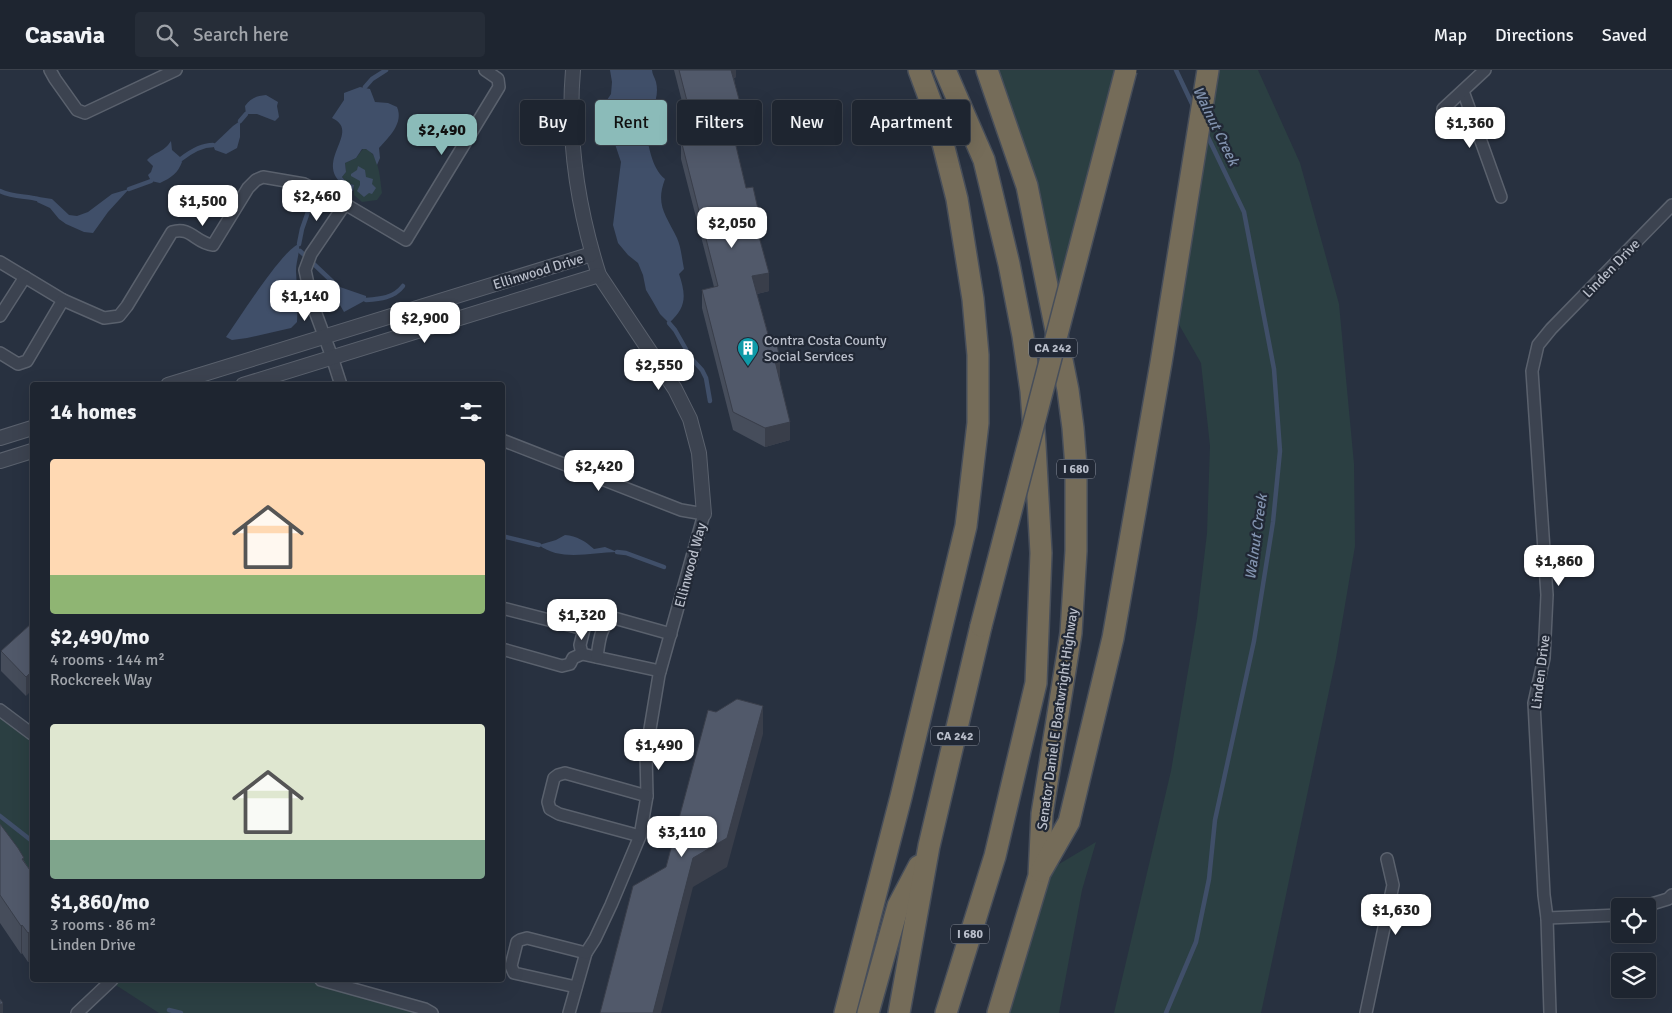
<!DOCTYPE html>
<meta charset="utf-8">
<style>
:root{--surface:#1e2530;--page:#262d38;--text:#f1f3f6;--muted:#a1a5ab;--line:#3c424c;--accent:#8bbbb9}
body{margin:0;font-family:Signika,sans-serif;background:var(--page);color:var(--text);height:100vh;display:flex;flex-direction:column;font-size:19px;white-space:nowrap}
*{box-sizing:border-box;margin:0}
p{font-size:16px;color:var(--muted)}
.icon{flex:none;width:28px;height:28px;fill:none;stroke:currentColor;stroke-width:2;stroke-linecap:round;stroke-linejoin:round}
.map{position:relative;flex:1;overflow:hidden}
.details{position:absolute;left:30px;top:312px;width:475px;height:600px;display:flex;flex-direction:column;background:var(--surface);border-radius:5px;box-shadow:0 5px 20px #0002,0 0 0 1px var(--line)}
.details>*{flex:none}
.top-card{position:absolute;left:520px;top:30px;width:475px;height:45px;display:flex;gap:10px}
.buttons{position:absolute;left:1611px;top:828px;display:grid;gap:10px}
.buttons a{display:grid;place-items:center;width:45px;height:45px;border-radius:5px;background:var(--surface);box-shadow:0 5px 20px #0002,0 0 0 1px var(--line);font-size:25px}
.price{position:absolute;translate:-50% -42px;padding:0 11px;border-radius:10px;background:#fff;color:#222;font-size:16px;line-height:32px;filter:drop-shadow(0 1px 2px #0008)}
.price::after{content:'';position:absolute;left:50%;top:30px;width:15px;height:11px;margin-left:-8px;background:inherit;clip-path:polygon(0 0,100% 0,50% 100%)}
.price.on{background:var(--accent);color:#111}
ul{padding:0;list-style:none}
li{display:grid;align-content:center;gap:10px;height:265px;padding:0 20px}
li span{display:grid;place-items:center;height:155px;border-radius:5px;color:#555}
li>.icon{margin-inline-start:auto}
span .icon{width:90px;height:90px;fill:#fffc;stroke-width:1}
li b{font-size:21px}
h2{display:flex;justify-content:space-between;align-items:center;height:60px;padding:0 20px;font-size:21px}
.tag{padding:0 18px;border-radius:5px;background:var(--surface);box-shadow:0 5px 20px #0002,0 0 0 1px var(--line);font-size:18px;line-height:45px}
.tag.on{background:var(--accent);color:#111}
header{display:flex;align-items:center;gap:30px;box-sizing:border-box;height:70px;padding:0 25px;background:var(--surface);border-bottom:1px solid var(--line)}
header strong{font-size:24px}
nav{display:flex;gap:28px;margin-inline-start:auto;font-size:18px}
.search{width:350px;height:45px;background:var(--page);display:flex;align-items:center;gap:12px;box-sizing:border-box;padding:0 18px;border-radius:5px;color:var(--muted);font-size:19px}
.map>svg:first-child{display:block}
</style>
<header>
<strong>Casavia</strong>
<div class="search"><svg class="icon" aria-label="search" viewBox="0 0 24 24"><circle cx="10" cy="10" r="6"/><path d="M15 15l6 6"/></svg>Search here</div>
<nav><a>Map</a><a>Directions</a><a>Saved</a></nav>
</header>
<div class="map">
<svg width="1672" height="943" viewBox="0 0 1672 943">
<rect width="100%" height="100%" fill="#283140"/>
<g fill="#2b3f42">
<path d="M987,0H1126L1059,255Z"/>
<path d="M1208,0H1258L1300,93L1339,234L1354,394L1355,476L1336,588L1261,943H1114L1171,701L1197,548L1207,463L1210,376L1201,293L1170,239Z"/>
<path d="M363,79C379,79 380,110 382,123L377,130L362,132L354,125V115L347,113L342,107L346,102L345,93L356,88Z"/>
<path d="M0,640L32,664V806L0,763Z"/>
<path d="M1096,772L1082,820L1059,943H998L1039,806Z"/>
<path d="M108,910H321L432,943H159Z"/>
</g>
<g fill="#404f69">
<path d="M610,0H652C652,4 655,8 656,12C660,28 651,43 644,56C649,74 651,98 665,109C655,135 666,145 677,168C681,177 682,189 684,199L679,204C686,225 687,237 669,253L660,244L652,230L646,220L643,205L638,193L628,185L618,173L613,155L621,92L614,71L605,61L600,47L603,36L611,24L612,12Z"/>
<path d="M360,17L370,19L375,32L388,33L397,37C404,53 389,67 379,78L380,88L377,95L373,84L366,79H362L356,88L345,93L346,102L342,107L347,113L354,115L353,121C304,96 365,63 332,48L344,30V23Z"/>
<path d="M266,25L278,32L277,36L279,47L275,51L257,44H246L245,36C251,28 256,26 266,25Z"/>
<path d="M240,51V67L237,78L226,84L215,80L213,75L233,56Z"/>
<path d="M171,71L172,80L180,87L182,92C178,103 171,108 160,113L151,111L148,105L151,102L153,96L147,90C156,81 163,83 171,71Z"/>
<path d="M358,96L365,100L366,107L373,109L372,114L376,118L372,124L369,123L364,127L357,121L360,115V111L351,106V104L357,100Z"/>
<path d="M129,119L108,142L93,163L84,162L66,154L59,149L50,138L37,132L39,127L52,129L69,145L77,146L88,142L112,124Z"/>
<path d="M299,174C300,183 296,191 296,201C297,218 298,235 297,252L291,258L247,268L232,270L226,267C239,249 282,180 299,174Z"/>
<path d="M337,216L366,226V230L344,242L340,235Z"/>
<path d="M565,465C577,466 585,471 594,479L605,477L617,482C592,482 561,492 539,475L556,470Z"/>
</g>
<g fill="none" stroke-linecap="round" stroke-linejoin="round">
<g stroke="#404f69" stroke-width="4.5">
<path d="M1176,0L1194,38"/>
<path d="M365,17L372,9L386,0"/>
<path d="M240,51L246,44"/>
<path d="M181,89C190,82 201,75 213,75"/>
<path d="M129,119L151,111"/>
<path d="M0,121C12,127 26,126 38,129"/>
<path d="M299,174L302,159L309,139"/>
<path d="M300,181L337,216"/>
<path d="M366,230C380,229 394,228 403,216"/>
<path d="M669,253L675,260L691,288L702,300L706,308L710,331"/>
<path d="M502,466L539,475"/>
<path d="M617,482L626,483L664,497"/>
<path d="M0,746L32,771"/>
<path d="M169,940L181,943"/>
<path d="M1166,943L1196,872L1209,809L1215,750L1254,571L1273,452L1280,381L1274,299L1244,142L1206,63"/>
</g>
<g stroke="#5a616d" stroke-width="14">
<g id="minor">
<path d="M50,0L55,9L77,40L85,43L176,0"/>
<path d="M1463,21L1501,127"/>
<path d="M1443,39L1485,0"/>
<path d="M0,192L63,230L104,248L119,246L127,236L172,162C191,156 195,173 213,175L248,118L256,110L263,107L304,114L345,134L406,170L499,17L498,9L485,0"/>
<path d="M0,246L25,207"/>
<path d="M0,283L18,294L27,291L63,230"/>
<path d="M341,315L332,287L312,233L305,200L311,184L345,134"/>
<path d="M502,370L681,440L704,444L659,605L646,683L647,726L640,766L611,835L595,869L586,883L569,943"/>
<path d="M502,538L584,559L580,575L582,584"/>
<path d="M502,579L562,596L570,594L573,588L582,584L660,601"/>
<path d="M597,587C599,573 600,554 614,548L671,564"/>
<path d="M0,640L32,664"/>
<path d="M640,766L559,744L550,739L548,732L554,708L558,705L565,703L647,726"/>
<path d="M1645,836L1668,829L1672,825"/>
<path d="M1547,848L1620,845"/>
<path d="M321,910L425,939L432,943"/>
<path d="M576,917L514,903L511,896L517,872L520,870L527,868L586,883"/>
<path d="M77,943L112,910"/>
<path d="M1366,943L1393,815L1387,789"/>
<path d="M1550,943L1547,848L1544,825L1534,633L1544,588L1547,525L1532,301L1538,275L1551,259L1672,135"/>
</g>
</g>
<g stroke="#5a616d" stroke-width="16">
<g id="tertiary">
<path d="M573,0C567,70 578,139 599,205L675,319L690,349L699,383L704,444"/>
<path d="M168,315L592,184"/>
<path d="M243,315L599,205"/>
<path d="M0,368L32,358"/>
<path d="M0,391L32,381"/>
</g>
</g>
<g stroke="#474e5a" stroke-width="24">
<g id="motorway">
<path d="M945,0L984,90L1009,194L1023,266L1031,321L1035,375L1041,483L1036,613L995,786L946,943"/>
<path d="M987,0L1027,116L1068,320L1073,358L1076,397V481L1071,563L1042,744L1039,806L998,943"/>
<path d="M1041,801L1069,752L1113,568L1161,293L1208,0"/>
<path d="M845,943L901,727L966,456L978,353V285L973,229L957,129L936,46L919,0"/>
<path d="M868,943L898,836L919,796"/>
<path d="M899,943L929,776L981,556"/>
</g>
</g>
<use href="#minor" stroke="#3c4350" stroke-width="11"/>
<use href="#tertiary" stroke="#3c4350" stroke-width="14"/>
<use href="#motorway" stroke="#756c59" stroke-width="21"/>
<g stroke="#474e5a" stroke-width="24" stroke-linecap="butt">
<path id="motorway-bridge" d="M981,556L1126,0"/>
</g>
<use href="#motorway-bridge" stroke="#756c59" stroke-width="21"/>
</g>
<g fill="#464d5b">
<path d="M674,0H736V7L734,8L745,69L735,72L746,118L758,157L757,158L769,221L757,224L780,307L779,308L790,370L765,377L733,360L702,238V220L714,217L681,89V70L691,67Z"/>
<path d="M32,553L26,626L1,601V581Z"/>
<path d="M0,754L32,803V889L28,892L22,883L21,884L0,853Z"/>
</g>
<g fill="#393e4a">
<path d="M729,0H736V7L729,10Z"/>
<path d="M745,51V69L731,74V55Z"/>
<path d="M758,139V157L752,160V141Z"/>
<path d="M769,203V221L752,225V206Z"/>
<path d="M780,289V307L775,309V291Z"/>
<path d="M790,352V370L765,377V358Z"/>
<path d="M32,601V620L26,626V607Z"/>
<path d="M763,636V664L727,797L693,817L661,943H653L693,788Z"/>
<path d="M22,855V883L21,884V856Z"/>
<path d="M32,860V889L28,892V863Z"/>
<path d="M3,933V943H0V935Z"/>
</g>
<g fill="#51596a" stroke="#393e4a">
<path d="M679,0H731L745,51L731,55L746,118L753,117L758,139L752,141L769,203L752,206L769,268L775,266L780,289L775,291L790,352L765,358L733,342L702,220L718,216L681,70L696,66Z"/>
<path d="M32,553V601L26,607L1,581Z"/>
<path d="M737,629L763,636L727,768L693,788L653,943H600L633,816L666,797L708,640L716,642Z"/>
<path d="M0,754L18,778L24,788L22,789L32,803V860L28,863L22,855L21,856L0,825Z"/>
<path d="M0,929L3,933L0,935Z"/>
</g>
<defs>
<g id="building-pin" transform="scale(1.125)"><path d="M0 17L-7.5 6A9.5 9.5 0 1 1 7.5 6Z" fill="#0f9aa8" stroke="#212835"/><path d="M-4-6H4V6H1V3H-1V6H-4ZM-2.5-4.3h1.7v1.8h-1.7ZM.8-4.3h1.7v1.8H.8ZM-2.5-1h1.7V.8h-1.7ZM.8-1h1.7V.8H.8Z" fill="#fff"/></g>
</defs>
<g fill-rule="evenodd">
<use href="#building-pin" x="748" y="278"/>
</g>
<g text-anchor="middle" stroke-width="4.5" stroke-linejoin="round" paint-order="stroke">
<g fill="#212835" stroke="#8b919d" stroke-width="1">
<rect x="1029" y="268.5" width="48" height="19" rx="4"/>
<rect x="1057" y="389.5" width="38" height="19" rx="4"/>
<rect x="931" y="656.5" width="48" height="19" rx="4"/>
<rect x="951" y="854.5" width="38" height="19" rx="4"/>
</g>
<g font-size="12" font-weight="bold" fill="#b9beca">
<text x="1053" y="282">CA 242</text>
<text x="1076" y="403">I 680</text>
<text x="955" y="670">CA 242</text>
<text x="970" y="868">I 680</text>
</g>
<g font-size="14" fill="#b9beca" stroke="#212835">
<text transform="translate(1611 198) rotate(-46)" y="5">Linden Drive</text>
<text transform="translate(538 201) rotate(-17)" y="5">Ellinwood Drive</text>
<text transform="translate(690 495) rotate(-75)" y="5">Ellinwood Way</text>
<text transform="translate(1540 602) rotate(-83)" y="5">Linden Drive</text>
<text transform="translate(1057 649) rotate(-82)" y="5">Senator Daniel E Boatwright Highway</text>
</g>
<g font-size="14" fill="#b9beca" stroke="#212835" text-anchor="start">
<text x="764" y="275">Contra Costa County<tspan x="764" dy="16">Social Services</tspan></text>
</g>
<g font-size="15" font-style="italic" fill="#8293af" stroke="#212835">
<text transform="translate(1216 56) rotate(64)" y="5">Walnut Creek</text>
<text transform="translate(1256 467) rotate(-82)" y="5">Walnut Creek</text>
</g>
</g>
</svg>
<div class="buttons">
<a><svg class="icon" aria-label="locate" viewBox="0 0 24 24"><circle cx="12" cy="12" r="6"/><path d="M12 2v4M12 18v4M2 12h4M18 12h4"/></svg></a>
<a><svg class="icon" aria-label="layers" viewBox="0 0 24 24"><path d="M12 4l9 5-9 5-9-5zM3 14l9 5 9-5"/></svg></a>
</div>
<b class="price" style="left:1470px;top:79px">$1,360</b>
<b class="price on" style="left:442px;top:86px">$2,490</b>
<b class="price" style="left:317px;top:152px">$2,460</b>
<b class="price" style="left:203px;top:157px">$1,500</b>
<b class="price" style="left:732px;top:179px">$2,050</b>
<b class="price" style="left:305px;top:252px">$1,140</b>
<b class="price" style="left:425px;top:274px">$2,900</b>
<b class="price" style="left:659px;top:321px">$2,550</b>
<b class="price" style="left:599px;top:422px">$2,420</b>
<b class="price" style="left:1559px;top:517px">$1,860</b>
<b class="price" style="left:582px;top:571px">$1,320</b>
<b class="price" style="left:659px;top:701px">$1,490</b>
<b class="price" style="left:682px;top:788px">$3,110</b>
<b class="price" style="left:1396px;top:866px">$1,630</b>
<div class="top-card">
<a class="tag">Buy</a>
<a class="tag on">Rent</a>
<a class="tag">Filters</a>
<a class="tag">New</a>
<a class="tag">Apartment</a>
</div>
<section class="details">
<h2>14 homes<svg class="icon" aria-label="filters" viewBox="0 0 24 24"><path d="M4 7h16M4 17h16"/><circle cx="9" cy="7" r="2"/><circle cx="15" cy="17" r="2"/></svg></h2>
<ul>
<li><span style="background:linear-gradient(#ffd9b3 75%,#8fb573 0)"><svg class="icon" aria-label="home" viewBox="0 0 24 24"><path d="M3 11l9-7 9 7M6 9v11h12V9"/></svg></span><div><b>$2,490/mo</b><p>4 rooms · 144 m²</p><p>Rockcreek Way</p></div></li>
<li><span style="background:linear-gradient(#dfe7d0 75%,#7fa58c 0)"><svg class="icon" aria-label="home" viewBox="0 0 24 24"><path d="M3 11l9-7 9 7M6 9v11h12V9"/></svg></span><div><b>$1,860/mo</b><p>3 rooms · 86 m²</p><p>Linden Drive</p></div></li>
</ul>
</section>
</div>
